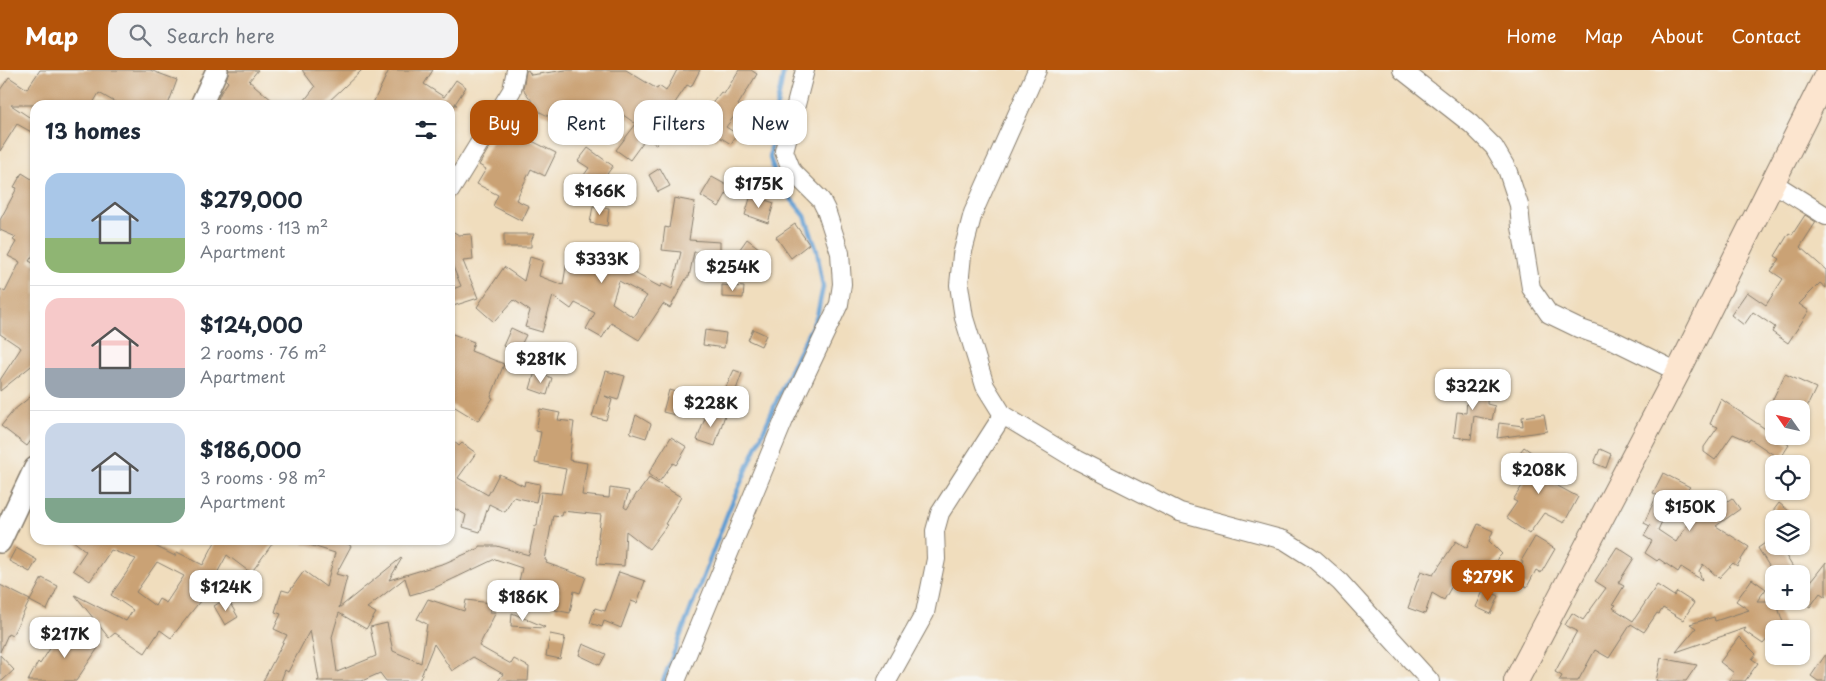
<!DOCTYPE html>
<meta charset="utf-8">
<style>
:root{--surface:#fff;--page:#f2f2f3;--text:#1f2937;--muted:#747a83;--line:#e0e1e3;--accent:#b45309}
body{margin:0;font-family:"Playpen Sans",sans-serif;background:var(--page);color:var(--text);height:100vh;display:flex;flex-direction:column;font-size:19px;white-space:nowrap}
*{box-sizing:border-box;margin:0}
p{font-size:16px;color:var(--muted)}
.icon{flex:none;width:28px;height:28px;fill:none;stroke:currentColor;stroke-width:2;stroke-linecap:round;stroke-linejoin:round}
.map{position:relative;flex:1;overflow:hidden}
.panel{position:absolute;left:30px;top:30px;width:425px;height:445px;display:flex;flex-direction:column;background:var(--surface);border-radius:15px;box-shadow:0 1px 4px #0004}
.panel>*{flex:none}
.banner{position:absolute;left:470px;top:30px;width:475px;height:45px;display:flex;gap:10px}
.needle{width:32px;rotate:304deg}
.buttons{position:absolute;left:1765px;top:330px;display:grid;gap:10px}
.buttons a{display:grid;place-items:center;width:45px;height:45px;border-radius:10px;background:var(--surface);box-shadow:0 1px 4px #0004;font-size:25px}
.price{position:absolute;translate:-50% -42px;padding:0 11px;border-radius:10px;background:#fff;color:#222;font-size:16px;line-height:32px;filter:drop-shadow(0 1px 2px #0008)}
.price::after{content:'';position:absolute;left:50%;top:30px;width:15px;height:11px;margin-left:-8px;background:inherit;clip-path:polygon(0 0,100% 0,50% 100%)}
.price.current{background:var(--accent);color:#fff}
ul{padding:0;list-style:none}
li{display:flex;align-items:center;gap:15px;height:125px;padding:0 15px}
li+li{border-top:1px solid var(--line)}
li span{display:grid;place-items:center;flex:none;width:140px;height:100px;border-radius:15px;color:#555}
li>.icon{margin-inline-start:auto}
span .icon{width:60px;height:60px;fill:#fffc;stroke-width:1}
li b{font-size:21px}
h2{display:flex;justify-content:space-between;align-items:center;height:60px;padding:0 15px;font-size:21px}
.pill{padding:0 18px;border-radius:15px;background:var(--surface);box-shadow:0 1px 4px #0004;font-size:18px;line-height:45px}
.pill.current{background:var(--accent);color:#fff}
header{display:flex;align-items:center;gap:30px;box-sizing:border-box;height:70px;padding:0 25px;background:var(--accent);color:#fff}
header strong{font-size:24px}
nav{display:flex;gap:28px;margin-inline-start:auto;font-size:18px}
.search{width:350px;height:45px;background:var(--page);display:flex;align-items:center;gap:12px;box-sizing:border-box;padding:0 18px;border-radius:15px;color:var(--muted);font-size:19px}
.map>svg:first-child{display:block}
</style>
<header>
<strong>Map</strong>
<div class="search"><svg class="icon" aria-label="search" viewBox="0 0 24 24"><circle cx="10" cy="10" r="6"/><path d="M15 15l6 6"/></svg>Search here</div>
<nav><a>Home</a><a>Map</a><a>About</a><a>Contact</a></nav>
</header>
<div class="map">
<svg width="1826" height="611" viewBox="0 0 1826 611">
<rect width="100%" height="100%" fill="#f6f6f2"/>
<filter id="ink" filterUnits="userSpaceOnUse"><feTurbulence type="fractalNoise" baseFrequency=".02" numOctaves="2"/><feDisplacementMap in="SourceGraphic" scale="10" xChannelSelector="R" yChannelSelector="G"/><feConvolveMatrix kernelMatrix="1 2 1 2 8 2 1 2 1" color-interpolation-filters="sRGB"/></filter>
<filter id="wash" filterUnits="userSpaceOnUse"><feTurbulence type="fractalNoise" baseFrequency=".0096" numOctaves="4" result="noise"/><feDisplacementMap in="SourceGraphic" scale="20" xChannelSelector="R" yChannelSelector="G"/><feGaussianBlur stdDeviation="1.12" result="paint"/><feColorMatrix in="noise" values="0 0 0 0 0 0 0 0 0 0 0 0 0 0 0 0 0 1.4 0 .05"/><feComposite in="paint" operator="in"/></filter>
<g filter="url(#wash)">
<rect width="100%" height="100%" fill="#f0ddbd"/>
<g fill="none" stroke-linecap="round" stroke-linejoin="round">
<path stroke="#629ed2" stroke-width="4.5" d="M663,611L728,442L792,296L817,246L823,217L817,181L805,146L778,113L770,88L774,50L784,0"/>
</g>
<g id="blocks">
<g fill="#caa275" fill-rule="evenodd">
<path d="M40,0H150L177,10L168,35H120L99,23L92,35H11L35,51V64L17,54L0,81V20L9,7L27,19Z"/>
<path d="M229,0H258L249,11L278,35H215L221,22L228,12L226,10Z"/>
<path d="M302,0H362L325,35H301L315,17Z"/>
<path d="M389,0H433L424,14L444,27L456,10L466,17L455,34L457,35H372Z"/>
<path d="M528,0L531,5L566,0H626L657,19L659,16L666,21L677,0H700L691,17L687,15L660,55L666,60L656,74L646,68L630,90L616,80L636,54L609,35L608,37L597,31L591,67L573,64L574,59L540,42L523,19L526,1Z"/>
<path d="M739,0H751L757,4L738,35L741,37L726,57L737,64L731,74L718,66L716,69L694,51L704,39L706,41L721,22L724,24Z"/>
<path d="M514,62L556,83L545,106L531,99L516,130L529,136L522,151L493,136L498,125L477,114L486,99L479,95L497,64L508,72Z"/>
<path d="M588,78L613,96L607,104L613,109V114L607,122L584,105L589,98L578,91Z"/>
<path d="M660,98L670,116L658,122L649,105Z"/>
<path d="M22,103L35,111V182L29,191L35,194V293L0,321V310L21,278L0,264V219L5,222L20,192L8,186L16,172L13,170L16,167L0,160V150L17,118L14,117Z"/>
<path d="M712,107L730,117L719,137L701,126Z"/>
<path d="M751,125L774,133L768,153L745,145Z"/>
<path d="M674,128L695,132L689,170L720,172V184L694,182L689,207H687L670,238L663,234L639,270L611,253L602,268L586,259L595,243L575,233L571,239L553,226L542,262L525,257L530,241L514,230L494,252L477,237L504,197L524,211L530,187L543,191L539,206L563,215L569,179L600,184L603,177L624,186L620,195L660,217L662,214L672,219L681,182L662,180L665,157L669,158ZM619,211L647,226L633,247L612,233Z"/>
<path d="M593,136L609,138L607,156L590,153Z"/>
<path d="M1805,145L1816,152L1800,177L1826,200V218L1820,213L1799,234L1809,241L1788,273L1772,262L1775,257L1753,242L1744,255L1731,245L1747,222L1766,235L1783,209L1771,201L1780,189L1775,186L1789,163L1792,165Z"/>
<path d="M795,154L809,174L791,188L776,167Z"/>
<path d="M450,160L453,165L452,161L459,165L471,164L473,190L463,191L478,228L450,237V220L461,216L451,192H450Z"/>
<path d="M504,164H534L531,171V177H504Z"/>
<path d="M747,169L768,185L758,199L737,183Z"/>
<path d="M722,215L744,217L743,228L722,227Z"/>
<path d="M511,258L526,265L517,283L503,276Z"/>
<path d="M753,259L766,265L761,276L748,270Z"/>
<path d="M705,260L726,263L724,278L703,275Z"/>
<path d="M450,263L474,272L471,281L504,294L491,327L493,328L478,351L450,334Z"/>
<path d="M546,276L556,284L544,299L534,291Z"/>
<path d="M734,300L742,303L728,342L716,338Z"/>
<path d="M606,301L625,306L618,330L605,326L612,330L606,350L592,347Z"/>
<path d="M535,302L552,308L547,325L530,319Z"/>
<path d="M1785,304L1816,318L1806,339H1768Z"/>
<path d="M1468,315L1488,316L1487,334L1495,336L1492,350L1474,346L1471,369L1454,367L1457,342L1466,343Z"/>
<path d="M669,320L685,325L679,346L663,342Z"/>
<path d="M35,323V365L27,376L1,356L14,340Z"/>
<path d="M1721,329L1789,375L1780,389L1750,369L1749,371L1733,364L1715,390L1704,382V377L1718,357L1710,354Z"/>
<path d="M540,339L560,343L558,350L574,352L569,390L587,393L582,425L609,428L610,418L629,421L624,437L627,439L637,423H638L649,408L681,427L665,454L667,455L649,479L626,461L624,496L597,494L599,468H598L601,445L562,441L561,446L553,445L545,490L547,491L546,493L586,507L580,523L574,521L570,543L555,540L559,522L519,511L522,498L495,489L434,518L410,525L405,508L367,538L376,543L366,559L339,543L332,567L337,602L376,586L370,557L387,553L393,581L421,593L427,554L417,549L428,529L464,541L466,530L491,533L490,542H496L479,576L511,594L514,589L529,597L528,611H498L503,604L473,587L452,601L434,574L419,611H386L380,603L362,611H317L319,610L310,560L288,602L285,600L281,611H263L287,565L274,559L281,544L275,542L282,520L289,522L304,501L326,517L335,483L303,473L304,470H340L351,476L336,504L347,507L339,538L401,488H402L389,510L445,493L479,478V476H497L529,485L535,456H537L541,422L561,424L566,399L535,393L541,362L536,361Z"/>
<path d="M708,340L725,345L715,376L697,370Z"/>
<path d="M1544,344L1547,361L1497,368L1499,353L1523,356L1522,347Z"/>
<path d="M636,345L651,354L646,368L630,363Z"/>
<path d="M671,367L687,377L676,395L673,393L659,412L648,404Z"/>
<path d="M450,368L459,376L462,373L476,383L458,408L488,425L499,404L524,416L525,411L540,414L536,432L513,427L505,442L489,434L480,462L463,457L466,445L450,436Z"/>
<path d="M1524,377L1552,397L1545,409L1578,427L1564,453L1544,443L1529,464L1506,448L1517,432L1513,430L1524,413L1517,408L1527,395L1517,386Z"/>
<path d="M1600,379L1611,384L1606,398L1594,393Z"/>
<path d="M1663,403L1690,417L1684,423L1710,443L1732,428L1740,439L1716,456L1749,477L1737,496L1733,493L1719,508L1703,494L1699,501L1702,510L1681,497L1678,502L1659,489L1657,491L1645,483L1652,471L1644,466L1650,456L1644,453L1657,425L1653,423ZM1670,434L1691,449L1676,472L1658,460Z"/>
<path d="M1779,433L1799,449H1767Z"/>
<path d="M1478,454L1493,461L1489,471L1502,484L1468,519L1453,514L1444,530L1432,523L1425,544L1408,538L1421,501L1433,505L1456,471L1467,478Z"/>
<path d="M1535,467L1555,479L1541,503L1536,500L1527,517L1514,510L1523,492L1521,491Z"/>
<path d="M1774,467V476H1780L1797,504H1774L1758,478Z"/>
<path d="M72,470H156L155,476L175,486L177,482L203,495L216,470H275L251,503L227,485L216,505L219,507L171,568L160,560L145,583L115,563L109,568L75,525L126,551L133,540L111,525L136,489L111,480L90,511L73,500L86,481ZM157,492L184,506L166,533L159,529L155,536L136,522Z"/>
<path d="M1617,477L1634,488L1618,513L1624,516L1613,534L1616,535L1613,538L1633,551L1657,515L1674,526L1677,522L1694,533L1683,550L1663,538L1659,544L1657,543L1644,562L1631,554L1609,588L1595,580L1578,611H1559L1562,606L1555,602L1577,561L1565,555L1572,543L1583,550L1606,518L1595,511Z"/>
<path d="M16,478L37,490L30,502L9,491Z"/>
<path d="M1826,492V527L1820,523L1810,537L1801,531V524Z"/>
<path d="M619,502L645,511L637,533L631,531L621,558L604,551L602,557L590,553L595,538L605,541Z"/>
<path d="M42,508L58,516L47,540L30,531Z"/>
<path d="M1752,509L1766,519L1757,531H1776L1785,559H1774V565L1769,567L1763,574L1744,561L1746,558L1676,582L1696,558L1690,554L1714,547L1715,551L1749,540L1736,531Z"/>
<path d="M0,515L30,530L12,566L8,564L0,582Z"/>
<path d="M1484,519L1499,526L1491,544L1476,537Z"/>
<path d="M227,528L238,547L225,555L214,536Z"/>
<path d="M512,543L545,557L544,558L511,556Z"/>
<path d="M64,557L98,578L76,611H28L38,592L40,594Z"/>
<path d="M550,564L565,567L560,589L546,586Z"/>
<path d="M1739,567L1756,584L1752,589L1758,593L1745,611H1728L1734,603L1720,592Z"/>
<path d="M583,574L606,584L600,595L579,585Z"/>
<path d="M1826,584V611H1818L1811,606Z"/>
<path d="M0,585L14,600L2,611H0Z"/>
<path d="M1661,588L1697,595L1686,611H1656Z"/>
</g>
</g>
</g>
<g filter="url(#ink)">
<use href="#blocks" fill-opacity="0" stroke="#867c6c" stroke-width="1"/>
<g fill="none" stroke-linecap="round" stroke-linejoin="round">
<g stroke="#867c6c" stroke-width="20">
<g id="minor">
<path d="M1037,0L973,143L962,185L959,215L964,248L985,316L1003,345L1077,390L1180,442L1284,470L1314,489L1340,512L1430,611"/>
<path d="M1402,0L1471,54L1494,77L1507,99L1519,135L1521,157L1531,218L1549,244L1578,258L1615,271L1678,302"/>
<path d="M1772,112L1826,146"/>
<path d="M450,121L512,20L516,0"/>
<path d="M676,611L784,350L839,234L842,214L840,183L826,140L821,130L792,101L784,81L805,0"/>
<path d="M887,611L925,543L936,489L935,461L940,443L1003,345"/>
</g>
</g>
<g stroke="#867c6c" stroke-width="24">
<g id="tertiary">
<path d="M201,35L217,0"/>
<path d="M0,472L35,398"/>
</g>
</g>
<g stroke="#867c6c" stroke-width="26">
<path id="secondary" d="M1516,611L1678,302L1826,6"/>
</g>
<use href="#minor" stroke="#fff" stroke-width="18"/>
<use href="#tertiary" stroke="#fff" stroke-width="21"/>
<use href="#secondary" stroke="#fce5cf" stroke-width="24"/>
</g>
</g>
</svg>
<div class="buttons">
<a><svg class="needle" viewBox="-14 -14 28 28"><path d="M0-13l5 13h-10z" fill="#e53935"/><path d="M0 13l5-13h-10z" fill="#747a83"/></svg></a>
<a><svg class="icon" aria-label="locate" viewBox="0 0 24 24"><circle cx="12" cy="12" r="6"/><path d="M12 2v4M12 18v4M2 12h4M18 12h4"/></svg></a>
<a><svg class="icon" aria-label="layers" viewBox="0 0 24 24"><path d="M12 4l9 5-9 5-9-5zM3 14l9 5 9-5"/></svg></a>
<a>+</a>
<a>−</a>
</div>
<b class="price" style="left:759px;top:139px">$175K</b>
<b class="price" style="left:600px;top:146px">$166K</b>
<b class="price" style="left:602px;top:214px">$333K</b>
<b class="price" style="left:733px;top:222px">$254K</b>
<b class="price" style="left:541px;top:314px">$281K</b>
<b class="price" style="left:1473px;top:341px">$322K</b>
<b class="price" style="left:711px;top:358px">$228K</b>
<b class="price" style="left:1539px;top:425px">$208K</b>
<b class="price" style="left:1690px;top:462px">$150K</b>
<b class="price current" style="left:1488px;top:532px">$279K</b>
<b class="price" style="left:226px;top:542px">$124K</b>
<b class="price" style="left:523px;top:552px">$186K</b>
<b class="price" style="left:65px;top:589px">$217K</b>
<div class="banner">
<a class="pill current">Buy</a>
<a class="pill">Rent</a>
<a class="pill">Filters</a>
<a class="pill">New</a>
</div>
<section class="panel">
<h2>13 homes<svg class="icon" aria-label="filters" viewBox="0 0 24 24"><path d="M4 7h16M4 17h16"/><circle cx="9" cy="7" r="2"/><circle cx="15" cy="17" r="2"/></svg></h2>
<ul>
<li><span style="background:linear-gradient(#a9c7e8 65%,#8fb573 0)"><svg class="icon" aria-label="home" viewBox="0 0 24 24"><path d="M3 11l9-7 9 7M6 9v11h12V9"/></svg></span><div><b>$279,000</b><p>3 rooms · 113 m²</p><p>Apartment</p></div></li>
<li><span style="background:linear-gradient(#f6c9c9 70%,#9aa5b1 0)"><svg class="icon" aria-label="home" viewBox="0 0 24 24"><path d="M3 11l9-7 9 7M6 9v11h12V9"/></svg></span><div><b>$124,000</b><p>2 rooms · 76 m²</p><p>Apartment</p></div></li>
<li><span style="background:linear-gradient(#c9d6e8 75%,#7fa58c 0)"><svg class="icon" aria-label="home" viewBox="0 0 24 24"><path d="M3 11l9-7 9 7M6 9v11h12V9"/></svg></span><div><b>$186,000</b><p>3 rooms · 98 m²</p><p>Apartment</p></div></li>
</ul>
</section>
</div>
